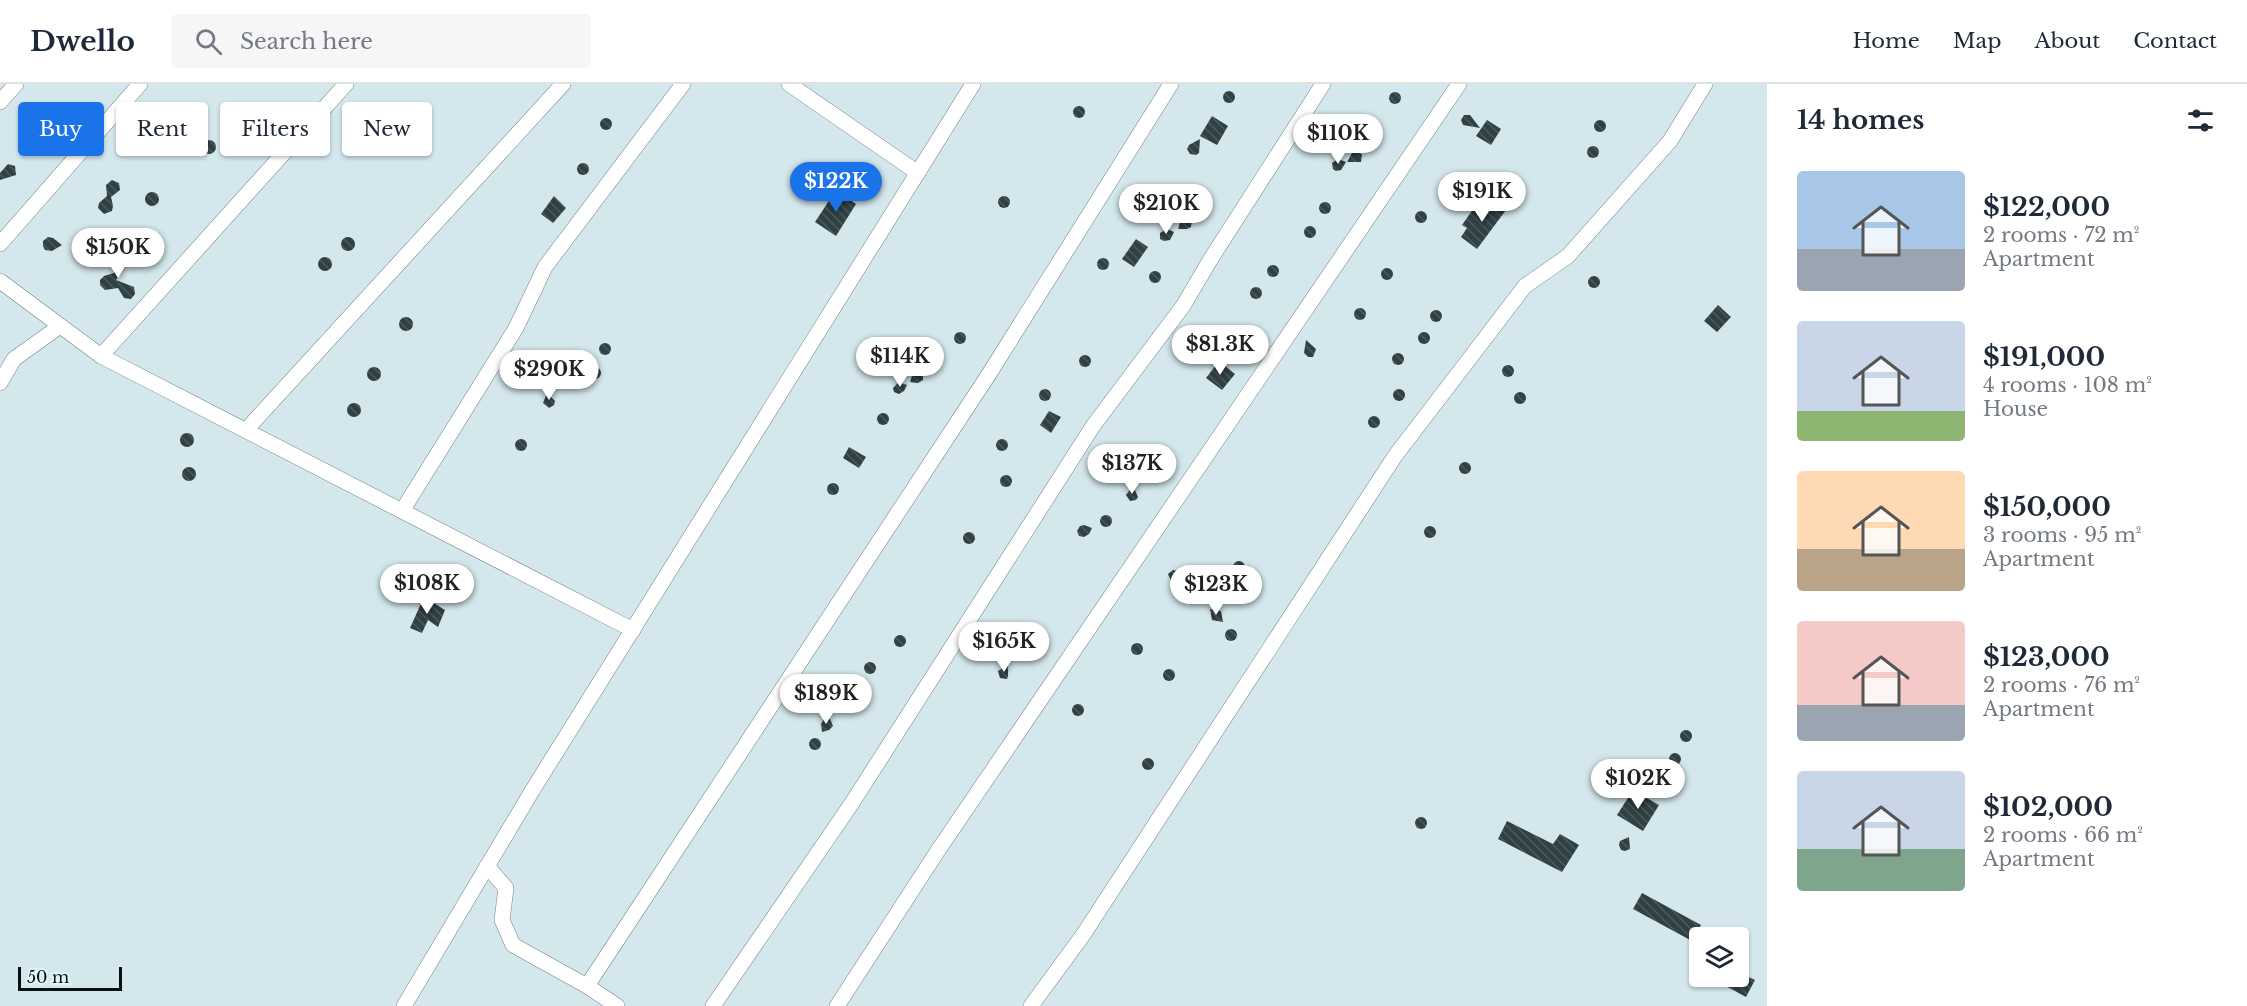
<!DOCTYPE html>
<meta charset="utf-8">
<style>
:root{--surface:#fff;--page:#f6f6f7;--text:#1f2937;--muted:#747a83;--line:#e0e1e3;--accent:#1a73e8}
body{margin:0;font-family:"Libre Baskerville",serif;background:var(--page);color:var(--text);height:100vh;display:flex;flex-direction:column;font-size:22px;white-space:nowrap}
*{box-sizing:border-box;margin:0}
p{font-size:20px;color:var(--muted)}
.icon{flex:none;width:33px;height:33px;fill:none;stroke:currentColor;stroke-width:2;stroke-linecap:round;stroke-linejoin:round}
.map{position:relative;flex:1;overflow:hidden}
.sheet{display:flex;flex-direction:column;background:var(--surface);width:480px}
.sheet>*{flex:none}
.guide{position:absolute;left:18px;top:18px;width:570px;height:54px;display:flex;gap:12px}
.tools{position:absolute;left:1689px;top:843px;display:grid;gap:12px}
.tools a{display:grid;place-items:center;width:60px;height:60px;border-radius:6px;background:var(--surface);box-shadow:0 2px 4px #0004;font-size:30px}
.scale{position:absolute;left:18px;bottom:15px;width:104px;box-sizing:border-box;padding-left:6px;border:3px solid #0a1113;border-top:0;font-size:16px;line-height:21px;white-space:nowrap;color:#0a1113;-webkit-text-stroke:4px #e0f5f9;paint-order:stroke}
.price{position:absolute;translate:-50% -51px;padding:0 14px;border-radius:21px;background:#fff;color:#222;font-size:20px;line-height:39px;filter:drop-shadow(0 2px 3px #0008)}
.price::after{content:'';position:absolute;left:50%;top:36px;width:18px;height:14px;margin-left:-9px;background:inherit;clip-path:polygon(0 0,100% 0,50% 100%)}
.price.current{background:var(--accent);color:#fff}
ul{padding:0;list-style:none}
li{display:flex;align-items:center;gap:18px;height:150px;padding:0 30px}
li span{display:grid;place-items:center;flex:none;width:168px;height:120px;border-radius:6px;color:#555}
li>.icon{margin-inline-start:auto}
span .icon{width:72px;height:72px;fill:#fffc;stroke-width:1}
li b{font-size:26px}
h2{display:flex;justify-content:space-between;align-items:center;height:72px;padding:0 30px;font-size:26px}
.tag{padding:0 21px;border-radius:6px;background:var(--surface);box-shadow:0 2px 4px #0004;font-size:21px;line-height:54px}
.tag.current{background:var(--accent);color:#fff}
header{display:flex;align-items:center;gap:36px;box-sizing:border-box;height:84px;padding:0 30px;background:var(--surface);border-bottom:2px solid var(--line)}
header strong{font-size:28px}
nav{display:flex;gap:33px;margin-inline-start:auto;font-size:21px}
.search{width:420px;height:54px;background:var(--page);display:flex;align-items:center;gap:15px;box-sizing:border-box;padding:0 21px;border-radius:6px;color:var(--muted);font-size:22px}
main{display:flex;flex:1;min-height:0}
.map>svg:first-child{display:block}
</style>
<header>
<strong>Dwello</strong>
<div class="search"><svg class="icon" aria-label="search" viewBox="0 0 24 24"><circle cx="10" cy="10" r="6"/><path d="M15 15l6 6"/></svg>Search here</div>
<nav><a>Home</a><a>Map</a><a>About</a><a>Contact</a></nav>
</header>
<main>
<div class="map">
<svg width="1767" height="922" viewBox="0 0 1767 922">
<defs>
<pattern id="building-back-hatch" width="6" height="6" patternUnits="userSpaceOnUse" patternTransform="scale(1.5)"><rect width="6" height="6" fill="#304144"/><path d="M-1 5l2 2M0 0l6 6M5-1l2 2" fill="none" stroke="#4b595b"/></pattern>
</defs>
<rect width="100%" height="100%" fill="#d3e7ec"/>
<g fill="url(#building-back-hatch)">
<circle cx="1229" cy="13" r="6"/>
<circle cx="1395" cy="14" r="6"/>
<circle cx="182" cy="25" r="7"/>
<circle cx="1079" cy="28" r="6"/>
<circle cx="58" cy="37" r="7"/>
<path d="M1464,31H1470L1480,44L1463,41L1461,36Z"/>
<path d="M1212,32L1228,42L1217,61L1200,52Z"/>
<circle cx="606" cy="40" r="6"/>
<circle cx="1600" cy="42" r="6"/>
<path d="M1487,36L1501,45L1491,61L1476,52Z"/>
<path d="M1200,55L1199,69L1196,71L1190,70L1187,65L1189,61Z"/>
<circle cx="209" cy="63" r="7"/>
<circle cx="1593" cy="68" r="6"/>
<path d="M1358,67L1362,71L1361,78H1347L1352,69Z"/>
<path d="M1338,75L1346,78L1341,86L1336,87L1333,85L1332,79Z"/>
<circle cx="583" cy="85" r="6"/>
<path d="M8,80L15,82L16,91L0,96V89Z"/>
<path d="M112,96L119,99L120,106L111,113L113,122L112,127L104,130L98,124L99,119L107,112L106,101Z"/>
<path d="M836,106L856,120L836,152L815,138Z"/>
<circle cx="152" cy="115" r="7"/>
<circle cx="1004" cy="118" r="6"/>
<path d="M554,112L566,124L553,139L541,130Z"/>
<path d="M1490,114L1506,126L1477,165L1461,153L1467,144L1462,141L1476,121L1483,126Z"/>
<circle cx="1325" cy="124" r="6"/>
<path d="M1194,121L1200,126L1198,131L1192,135L1191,143L1187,145H1178L1181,135L1187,131L1188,124Z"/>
<circle cx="1421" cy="133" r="6"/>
<circle cx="1310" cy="148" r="6"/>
<path d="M1167,145L1174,148L1170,156L1164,157L1160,155V149Z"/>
<circle cx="348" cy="160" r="7"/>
<path d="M48,153L53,154L62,161L52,167L45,166L43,162V157Z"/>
<path d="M1136,155L1148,163L1134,183L1122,175Z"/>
<path d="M120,171L126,173L128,180L116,196L134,203L135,210L131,215L124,214L118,204L105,206L100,201V196L104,192L114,189V175Z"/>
<circle cx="325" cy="180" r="7"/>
<circle cx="1103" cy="180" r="6"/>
<circle cx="1273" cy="187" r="6"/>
<circle cx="1387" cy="190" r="6"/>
<circle cx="1155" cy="193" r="6"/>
<circle cx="1594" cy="198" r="6"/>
<circle cx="1256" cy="209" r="6"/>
<path d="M1718,221L1731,233L1717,248L1704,237Z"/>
<circle cx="1360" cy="230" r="6"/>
<circle cx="1436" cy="232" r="6"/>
<circle cx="406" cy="240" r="7"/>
<circle cx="1424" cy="254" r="6"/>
<circle cx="960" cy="254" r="6"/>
<path d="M1306,256L1316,265L1313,273H1308L1304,269Z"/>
<circle cx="605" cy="265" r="6"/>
<circle cx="1398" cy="275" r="6"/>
<circle cx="1085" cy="277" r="6"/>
<path d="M1219,277L1235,290L1222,306L1206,294Z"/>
<circle cx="1508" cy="287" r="6"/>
<circle cx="374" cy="290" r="7"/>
<circle cx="595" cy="289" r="6"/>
<path d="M919,286L923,290V296L918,299L910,298L913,289Z"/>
<path d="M546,292L552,298L547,309L539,298L541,295Z"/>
<path d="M899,298L907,301L904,307L899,310L894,308L893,304Z"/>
<circle cx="1045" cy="311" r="6"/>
<circle cx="1399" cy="311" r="6"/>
<circle cx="1520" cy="314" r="6"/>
<path d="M547,309L555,317L554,321L549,324L543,319Z"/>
<circle cx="354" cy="326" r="7"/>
<path d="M1049,327L1061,333L1051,349L1040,341Z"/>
<circle cx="883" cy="335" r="6"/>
<circle cx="1374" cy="338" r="6"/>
<circle cx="187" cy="356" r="7"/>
<circle cx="1002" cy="361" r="6"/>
<circle cx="521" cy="361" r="6"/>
<path d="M849,363L866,373L859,384L843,374Z"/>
<circle cx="1465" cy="384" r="6"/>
<circle cx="189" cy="390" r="7"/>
<path d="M1134,385L1140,387L1142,391L1134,402L1130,391Z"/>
<circle cx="1006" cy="397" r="6"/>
<circle cx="833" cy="405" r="6"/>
<path d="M1133,402L1138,413L1136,416L1130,417L1126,411Z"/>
<circle cx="1106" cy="437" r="6"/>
<path d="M1084,441L1092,444L1089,450L1084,453L1079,452L1077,447L1080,442Z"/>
<circle cx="1430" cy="448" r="6"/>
<circle cx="969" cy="454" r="6"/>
<circle cx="1239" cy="483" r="6"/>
<path d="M1173,486L1177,487L1189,495L1174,498L1171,497L1168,490Z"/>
<path d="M424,513L445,526L438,543L428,536L422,549L410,544Z"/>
<path d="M1210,525L1221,527L1223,538L1212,536Z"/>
<circle cx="1231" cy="551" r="6"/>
<circle cx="900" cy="557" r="6"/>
<circle cx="1137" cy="565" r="6"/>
<circle cx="1014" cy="568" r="6"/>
<circle cx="870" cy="584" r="6"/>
<path d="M1008,581V592L1007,595L1000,594L998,587Z"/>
<circle cx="1169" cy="591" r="6"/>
<circle cx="839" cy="598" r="6"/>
<circle cx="1078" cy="626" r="6"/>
<path d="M824,635H830L833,642L829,646L822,648L821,640Z"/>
<circle cx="1686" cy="652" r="6"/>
<circle cx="815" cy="660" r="6"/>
<circle cx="1675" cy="675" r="6"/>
<circle cx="1148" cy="680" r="6"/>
<path d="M1633,706L1659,721L1643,747L1617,731Z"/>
<circle cx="1421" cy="739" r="6"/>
<path d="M1507,737L1553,760L1560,750L1579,761L1562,788L1498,755Z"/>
<path d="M1629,753L1630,765L1625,767L1621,766L1619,761L1620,757Z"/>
<path d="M1642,809L1701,841L1692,857L1633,825Z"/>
<path d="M1738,888L1755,896L1746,913L1707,892H1738Z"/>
</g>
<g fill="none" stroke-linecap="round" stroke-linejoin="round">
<g stroke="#708387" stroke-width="16">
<g id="street">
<path d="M789,0L918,89"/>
<path d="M0,18L16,0"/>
<path d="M0,160L140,0"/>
<path d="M0,197L101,272L633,546"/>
<path d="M101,272L346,0"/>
<path d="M0,299L14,275L60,242"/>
<path d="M246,346L563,0"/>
<path d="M402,427L516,244L545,183L683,0"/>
<path d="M487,782L506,804L502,836L513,861L587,902L617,922"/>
<path d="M587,902L989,290L1171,0"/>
<path d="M404,922L532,707L973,0"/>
<path d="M713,922L852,719L1093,342L1183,222L1212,173L1323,0"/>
<path d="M837,922L937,768L1459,0"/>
<path d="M1031,922L1083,851L1395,372L1525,202L1568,172L1670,57L1705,0"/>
</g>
</g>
<use href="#street" stroke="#fff" stroke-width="15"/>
</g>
</svg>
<div class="tools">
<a><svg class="icon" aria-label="layers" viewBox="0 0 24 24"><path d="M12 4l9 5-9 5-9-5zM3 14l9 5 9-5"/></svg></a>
</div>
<div class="scale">50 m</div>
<b class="price" style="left:1338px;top:81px">$110K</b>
<b class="price current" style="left:836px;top:129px">$122K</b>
<b class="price" style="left:1482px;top:139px">$191K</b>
<b class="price" style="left:1166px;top:151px">$210K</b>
<b class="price" style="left:118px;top:195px">$150K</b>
<b class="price" style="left:1220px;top:292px">$81.3K</b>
<b class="price" style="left:900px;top:304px">$114K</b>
<b class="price" style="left:549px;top:317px">$290K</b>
<b class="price" style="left:1132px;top:411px">$137K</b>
<b class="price" style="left:427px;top:531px">$108K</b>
<b class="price" style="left:1216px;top:532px">$123K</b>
<b class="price" style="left:1004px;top:589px">$165K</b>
<b class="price" style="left:826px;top:641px">$189K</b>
<b class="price" style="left:1638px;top:726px">$102K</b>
<div class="guide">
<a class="tag current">Buy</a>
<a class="tag">Rent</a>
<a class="tag">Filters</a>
<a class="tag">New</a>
</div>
</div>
<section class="sheet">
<h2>14 homes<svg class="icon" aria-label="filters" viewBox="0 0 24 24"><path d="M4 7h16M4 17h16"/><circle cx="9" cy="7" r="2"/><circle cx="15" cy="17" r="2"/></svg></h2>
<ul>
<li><span style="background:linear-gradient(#a9c7e8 65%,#9aa5b1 0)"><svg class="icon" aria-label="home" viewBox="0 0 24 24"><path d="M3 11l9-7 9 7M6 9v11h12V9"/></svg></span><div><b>$122,000</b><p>2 rooms · 72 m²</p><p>Apartment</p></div></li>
<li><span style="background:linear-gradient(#c9d6e8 75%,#8fb573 0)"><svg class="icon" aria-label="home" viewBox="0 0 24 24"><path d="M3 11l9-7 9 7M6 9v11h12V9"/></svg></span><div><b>$191,000</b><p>4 rooms · 108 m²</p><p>House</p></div></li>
<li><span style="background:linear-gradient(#ffd9b3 65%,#b9a48a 0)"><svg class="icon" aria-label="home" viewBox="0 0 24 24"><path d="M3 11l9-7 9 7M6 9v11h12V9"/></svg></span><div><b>$150,000</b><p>3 rooms · 95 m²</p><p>Apartment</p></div></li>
<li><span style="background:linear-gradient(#f6c9c9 70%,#9aa5b1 0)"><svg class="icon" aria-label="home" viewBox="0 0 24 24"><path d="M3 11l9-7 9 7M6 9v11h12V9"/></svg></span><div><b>$123,000</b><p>2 rooms · 76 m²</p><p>Apartment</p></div></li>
<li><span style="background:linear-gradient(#c9d6e8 65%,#7fa58c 0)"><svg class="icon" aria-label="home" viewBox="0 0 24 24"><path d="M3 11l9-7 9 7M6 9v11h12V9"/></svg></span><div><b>$102,000</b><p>2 rooms · 66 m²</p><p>Apartment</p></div></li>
</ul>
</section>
</main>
